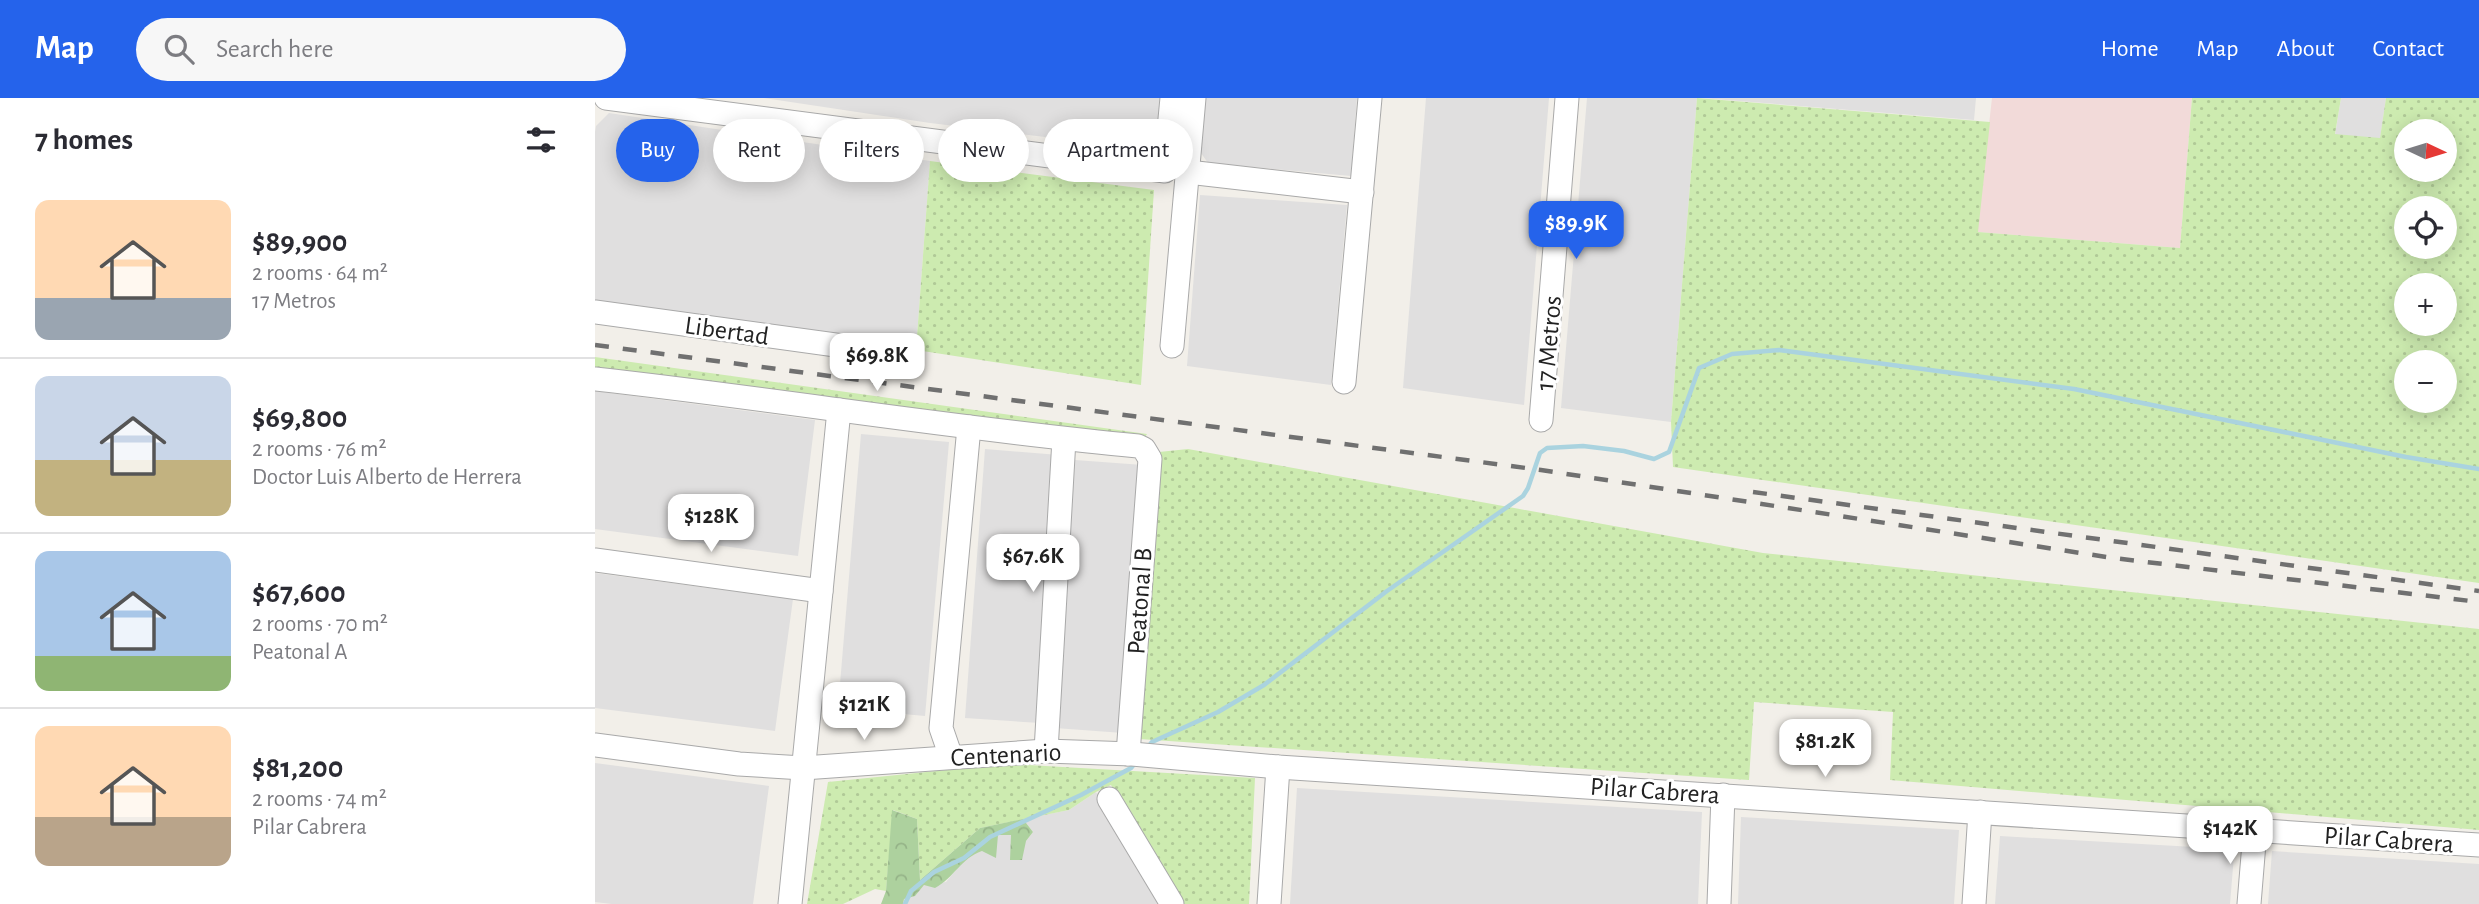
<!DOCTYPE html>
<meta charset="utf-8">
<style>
:root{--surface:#fff;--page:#f7f7f7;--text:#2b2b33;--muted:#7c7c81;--line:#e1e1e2;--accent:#2563eb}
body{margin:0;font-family:"Alegreya Sans",sans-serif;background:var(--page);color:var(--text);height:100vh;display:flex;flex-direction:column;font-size:26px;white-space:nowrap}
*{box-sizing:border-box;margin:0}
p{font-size:23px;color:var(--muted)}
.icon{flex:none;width:38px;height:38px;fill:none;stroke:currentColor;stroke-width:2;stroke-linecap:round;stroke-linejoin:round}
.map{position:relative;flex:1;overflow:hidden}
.side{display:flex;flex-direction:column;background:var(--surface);width:595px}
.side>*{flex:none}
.hud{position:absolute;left:21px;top:21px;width:665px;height:63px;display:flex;gap:14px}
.needle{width:46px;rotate:94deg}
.fabs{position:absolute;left:1799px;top:21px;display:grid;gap:14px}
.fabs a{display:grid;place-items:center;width:63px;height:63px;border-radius:50%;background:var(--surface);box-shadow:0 4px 18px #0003;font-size:35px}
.price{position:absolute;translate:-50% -60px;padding:0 16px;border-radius:14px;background:#fff;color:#222;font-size:23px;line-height:46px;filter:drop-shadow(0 2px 4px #0008)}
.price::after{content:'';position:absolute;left:50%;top:42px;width:21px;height:16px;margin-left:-10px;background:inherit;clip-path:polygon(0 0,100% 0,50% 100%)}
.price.on{background:var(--accent);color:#fff}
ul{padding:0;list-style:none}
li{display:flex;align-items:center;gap:21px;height:175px;padding:0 35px}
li+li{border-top:2px solid var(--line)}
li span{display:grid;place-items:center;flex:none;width:196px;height:140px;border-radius:14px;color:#555}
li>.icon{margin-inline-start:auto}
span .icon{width:84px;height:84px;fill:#fffc;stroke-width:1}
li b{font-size:30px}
h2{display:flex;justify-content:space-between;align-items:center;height:84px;padding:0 35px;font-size:30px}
.pill{padding:0 24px;border-radius:32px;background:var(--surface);box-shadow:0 4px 18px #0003;font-size:24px;line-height:63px}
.pill.on{background:var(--accent);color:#fff}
header{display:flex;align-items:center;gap:42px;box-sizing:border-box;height:98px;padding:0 35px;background:var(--accent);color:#fff}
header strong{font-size:33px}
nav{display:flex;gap:38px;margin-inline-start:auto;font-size:24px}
.search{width:490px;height:63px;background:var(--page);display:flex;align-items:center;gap:18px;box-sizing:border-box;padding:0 24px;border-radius:38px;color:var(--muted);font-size:26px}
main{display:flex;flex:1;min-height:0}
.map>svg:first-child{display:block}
</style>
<header>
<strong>Map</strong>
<div class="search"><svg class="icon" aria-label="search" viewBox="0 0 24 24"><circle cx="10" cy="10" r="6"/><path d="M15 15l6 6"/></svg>Search here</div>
<nav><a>Home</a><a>Map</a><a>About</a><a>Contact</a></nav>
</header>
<main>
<section class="side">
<h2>7 homes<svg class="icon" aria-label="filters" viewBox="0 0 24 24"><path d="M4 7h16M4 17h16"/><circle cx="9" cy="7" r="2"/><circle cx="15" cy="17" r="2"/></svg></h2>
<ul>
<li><span style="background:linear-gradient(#ffd9b3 70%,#9aa5b1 0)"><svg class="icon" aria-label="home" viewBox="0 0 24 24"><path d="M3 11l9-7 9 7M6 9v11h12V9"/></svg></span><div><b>$89,900</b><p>2 rooms · 64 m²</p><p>17 Metros</p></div></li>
<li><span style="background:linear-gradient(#c9d6e8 60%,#c2b280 0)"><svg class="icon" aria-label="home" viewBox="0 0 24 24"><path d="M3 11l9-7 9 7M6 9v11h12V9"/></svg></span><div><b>$69,800</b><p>2 rooms · 76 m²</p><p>Doctor Luis Alberto de Herrera</p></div></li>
<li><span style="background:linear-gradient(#a9c7e8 75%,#8fb573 0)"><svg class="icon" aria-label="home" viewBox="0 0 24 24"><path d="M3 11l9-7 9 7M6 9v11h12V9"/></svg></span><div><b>$67,600</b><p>2 rooms · 70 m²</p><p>Peatonal A</p></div></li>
<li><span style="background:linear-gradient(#ffd9b3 65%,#b9a48a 0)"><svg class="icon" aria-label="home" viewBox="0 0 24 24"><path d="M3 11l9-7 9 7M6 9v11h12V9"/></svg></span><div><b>$81,200</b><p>2 rooms · 74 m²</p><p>Pilar Cabrera</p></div></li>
</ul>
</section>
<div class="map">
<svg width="1884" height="806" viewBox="0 0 1884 806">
<defs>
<pattern id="grass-dots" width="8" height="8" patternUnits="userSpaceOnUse" patternTransform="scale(1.75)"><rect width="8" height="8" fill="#cdebb0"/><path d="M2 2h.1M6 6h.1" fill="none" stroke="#b0c997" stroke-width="1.8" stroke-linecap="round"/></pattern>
<pattern id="forest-crowns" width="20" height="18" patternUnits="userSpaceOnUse" patternTransform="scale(1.75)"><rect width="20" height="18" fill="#add19e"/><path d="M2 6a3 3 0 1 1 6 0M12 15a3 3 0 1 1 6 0" fill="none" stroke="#95b388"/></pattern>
</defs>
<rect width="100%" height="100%" fill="#f2efe9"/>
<g fill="#e0dfdf">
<path d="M169,0H571L567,53L335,25Z"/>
<path d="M610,0H762L756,78L613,65L606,55Z"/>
<path d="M831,0H954L929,307L808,290Z"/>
<path d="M992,0H1102L1076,324L966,310Z"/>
<path d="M1106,0H1381L1379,22Z"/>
<path d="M1746,0H1791L1785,41L1740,37Z"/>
<path d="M14,15L335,63L321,252L0,206V34L1,28Z"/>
<path d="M605,97L752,107L736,287L592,268Z"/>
<path d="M0,293L220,322L203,458L0,431Z"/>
<path d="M266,336L354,344L330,618L243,610Z"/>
<path d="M390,351L464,357L445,625L370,620Z"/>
<path d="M480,362L548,367L528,635L460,630Z"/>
<path d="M0,475L198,501L180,633L0,610Z"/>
<path d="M0,665L174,688L158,806H17L0,804Z"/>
<path d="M702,690L1107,714L1103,806H695Z"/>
<path d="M501,694L565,806H308L309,801L329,787L351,784L373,757L387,753L403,737H416L431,743L438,734L428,721L474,712Z"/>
<path d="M1146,719L1364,732L1359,806H1143Z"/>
<path d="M1405,738L1634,751L1639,757L1635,806H1400Z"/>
<path d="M1677,753L1884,766V806H1673Z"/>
</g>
<path fill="#f2dad9" d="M1397,0H1597L1585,150L1382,134Z"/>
<g fill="url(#grass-dots)" fill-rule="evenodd">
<path d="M1102,0L1395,24L1383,134L1585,150L1597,0H1746L1740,36L1785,40L1791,0H1884V485L1078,369L1076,324ZM1850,33V72H1811V33ZM1850,110V149H1811V110ZM1811,187H1850V226H1811ZM1811,264H1850V303H1811Z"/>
<path d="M335,63L559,92L546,287L321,252Z"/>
<path d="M0,259L552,336L549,341L0,272Z"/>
<path d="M593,351L1168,455L1884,531V732L1295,682L1298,614L1159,604L1154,682L544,641L564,354Z"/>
<path d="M433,667L660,680L654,806H584L516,687L501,694L474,712L385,730L325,782L322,721L298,712L291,793L280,791L248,806H212L233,684L361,671Z"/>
</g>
<path fill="url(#forest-crowns)" d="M297,712L322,721L325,782L385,730L428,721L438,734L431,743L427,762H415L416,737H403L401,760L387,753C366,760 359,780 340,790L329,787L320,798L309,801L308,806H286L291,793Z"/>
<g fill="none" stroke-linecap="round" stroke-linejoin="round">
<g stroke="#aad3df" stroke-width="4.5">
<path d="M552,650L557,644L623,614L669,587L792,493L928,398L933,390L945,355L952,350L988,348L1029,353L1059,361L1074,354L1104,270L1137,256L1184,252L1479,291L1811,359L1884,371"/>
<path d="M310,806L316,793L339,774L369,760L395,739L486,697L536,670L540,665"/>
</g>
<g stroke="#a9a9a9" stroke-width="25">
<g id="minor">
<path d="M11,0L570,73L577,0"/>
<path d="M593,74L767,94"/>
<path d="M0,214L306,256"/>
<path d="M577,248L599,0"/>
<path d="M0,281C181,301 362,331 543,348L549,351L555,361L533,656"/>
<path d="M749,284L775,0"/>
<path d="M946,322L972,0"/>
<path d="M0,462L226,493"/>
<path d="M0,647L144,666L208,670L451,653L537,656L683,669L1884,747"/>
<path d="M451,653L469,341"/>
<path d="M356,659L346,630L374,329"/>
<path d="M514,701L577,806"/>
<path d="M195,806L244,312"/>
<path d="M674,806L683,669"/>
<path d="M1124,806L1128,697"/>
<path d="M1379,806L1385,714"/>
<path d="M1654,806L1660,733"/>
</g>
</g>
<use href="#minor" stroke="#fff" stroke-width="23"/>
<g stroke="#707070" stroke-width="4.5" stroke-dasharray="14 14" stroke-linecap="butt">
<path d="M0,247L946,372L1518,460L1884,504"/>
<path d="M1158,394L1884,493"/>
</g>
</g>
<g text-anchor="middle" stroke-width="6" stroke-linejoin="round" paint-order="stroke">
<g font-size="26" fill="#222" stroke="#fff">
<text transform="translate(132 232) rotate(8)" y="9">Libertad</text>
<text transform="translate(953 245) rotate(-85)" y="9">17 Metros</text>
<text transform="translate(544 503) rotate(-86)" y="9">Peatonal B</text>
<text transform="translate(411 656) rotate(-3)" y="9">Centenario</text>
<text transform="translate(1060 692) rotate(4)" y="9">Pilar Cabrera</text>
<text transform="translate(1794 741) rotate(4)" y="9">Pilar Cabrera</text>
</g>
</g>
</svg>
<div class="fabs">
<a><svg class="needle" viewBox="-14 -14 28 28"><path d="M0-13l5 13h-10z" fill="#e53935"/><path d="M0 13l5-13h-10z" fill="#7c7c81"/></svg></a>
<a><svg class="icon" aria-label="locate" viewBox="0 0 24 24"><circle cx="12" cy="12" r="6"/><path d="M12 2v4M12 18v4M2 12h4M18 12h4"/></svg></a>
<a>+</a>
<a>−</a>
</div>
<b class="price on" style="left:981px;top:163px">$89.9K</b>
<b class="price" style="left:282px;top:295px">$69.8K</b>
<b class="price" style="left:116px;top:456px">$128K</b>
<b class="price" style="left:438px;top:496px">$67.6K</b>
<b class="price" style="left:269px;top:644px">$121K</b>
<b class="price" style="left:1230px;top:681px">$81.2K</b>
<b class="price" style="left:1635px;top:768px">$142K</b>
<div class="hud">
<a class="pill on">Buy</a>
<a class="pill">Rent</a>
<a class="pill">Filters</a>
<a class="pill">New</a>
<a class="pill">Apartment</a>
</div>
</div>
</main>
